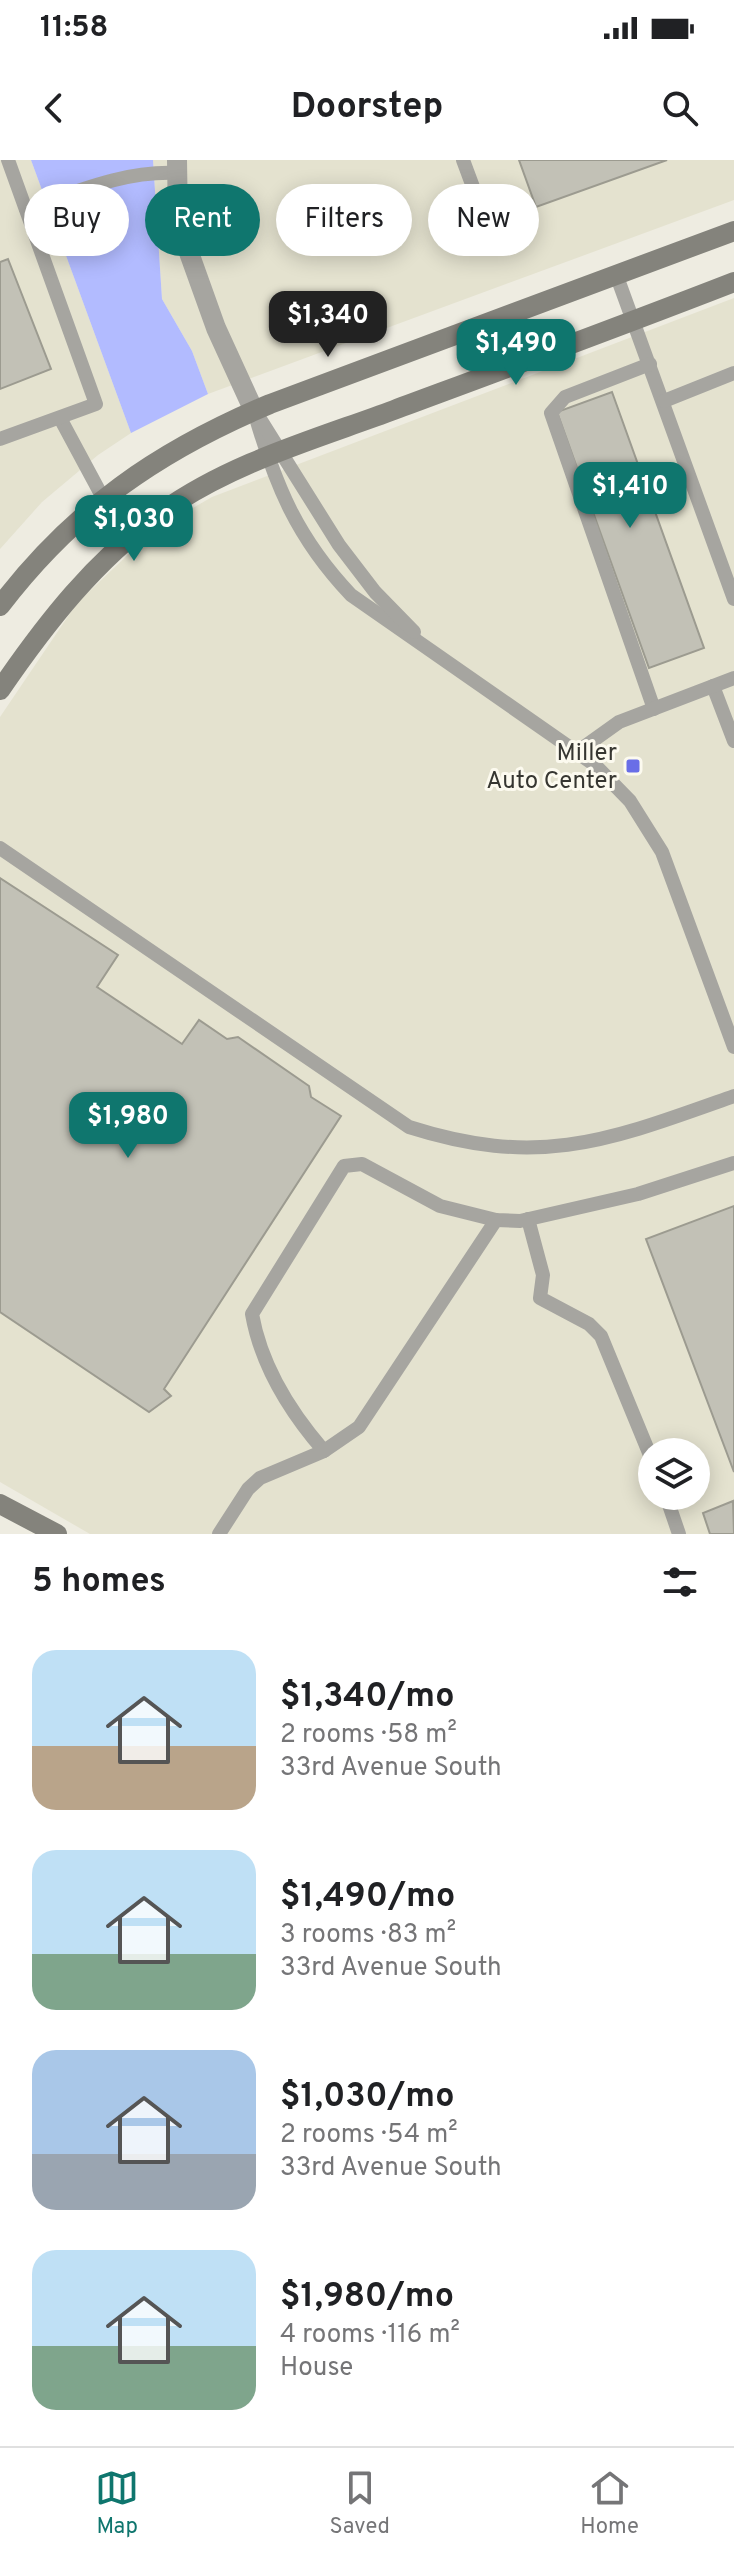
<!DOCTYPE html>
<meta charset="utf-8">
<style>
:root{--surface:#fff;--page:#f6f6f6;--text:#202124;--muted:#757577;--line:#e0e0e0;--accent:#0f766e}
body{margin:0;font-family:Overpass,sans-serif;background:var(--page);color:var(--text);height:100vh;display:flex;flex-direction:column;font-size:30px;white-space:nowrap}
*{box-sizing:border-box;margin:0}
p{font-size:26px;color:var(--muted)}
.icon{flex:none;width:44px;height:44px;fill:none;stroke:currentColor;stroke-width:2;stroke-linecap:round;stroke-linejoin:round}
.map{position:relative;height:1374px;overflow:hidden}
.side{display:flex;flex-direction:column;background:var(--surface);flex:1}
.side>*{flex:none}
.banner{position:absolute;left:24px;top:24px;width:686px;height:72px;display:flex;gap:16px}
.buttons{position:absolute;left:638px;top:1278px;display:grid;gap:16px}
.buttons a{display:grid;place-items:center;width:72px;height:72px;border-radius:50%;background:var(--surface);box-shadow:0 4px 20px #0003;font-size:40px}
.price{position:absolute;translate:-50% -68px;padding:0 18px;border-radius:16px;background:var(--accent);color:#fff;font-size:26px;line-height:52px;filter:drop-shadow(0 2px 4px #0008)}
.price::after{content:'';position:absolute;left:50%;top:48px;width:24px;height:18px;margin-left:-12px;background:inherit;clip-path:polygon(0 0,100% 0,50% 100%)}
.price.on{background:#222;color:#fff}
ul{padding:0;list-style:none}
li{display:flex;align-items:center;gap:24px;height:200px;padding:0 32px}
li span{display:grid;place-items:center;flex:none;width:224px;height:160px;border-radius:24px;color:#555}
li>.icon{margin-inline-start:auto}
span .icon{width:96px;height:96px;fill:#fffc;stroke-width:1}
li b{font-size:34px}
h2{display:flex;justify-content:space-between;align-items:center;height:96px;padding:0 32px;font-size:34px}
.tag{padding:0 28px;border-radius:36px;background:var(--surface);box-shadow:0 4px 20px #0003;font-size:28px;line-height:72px}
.tag.on{background:var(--accent);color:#fff}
.status{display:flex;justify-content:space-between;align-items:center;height:56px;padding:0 40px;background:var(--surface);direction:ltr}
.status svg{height:22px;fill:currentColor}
header{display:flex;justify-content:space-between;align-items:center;height:104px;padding:0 32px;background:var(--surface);font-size:36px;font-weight:700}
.tab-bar{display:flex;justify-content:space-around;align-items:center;height:112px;border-top:2px solid var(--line);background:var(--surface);font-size:22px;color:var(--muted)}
.tab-bar a{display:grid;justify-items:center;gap:4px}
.tab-bar .on{color:var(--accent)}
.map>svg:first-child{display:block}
</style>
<div class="status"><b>11:58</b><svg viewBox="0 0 49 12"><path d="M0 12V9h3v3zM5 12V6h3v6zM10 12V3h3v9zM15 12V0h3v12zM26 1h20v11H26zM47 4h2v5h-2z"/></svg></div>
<header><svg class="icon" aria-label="back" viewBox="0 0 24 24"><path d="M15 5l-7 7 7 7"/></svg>Doorstep<svg class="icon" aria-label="search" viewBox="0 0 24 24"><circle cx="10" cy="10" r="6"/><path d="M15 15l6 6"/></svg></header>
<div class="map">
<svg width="734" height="1374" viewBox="0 0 734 1374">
<rect width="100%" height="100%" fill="#eeece1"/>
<g fill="#e4e2cf" fill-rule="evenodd">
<path d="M0,0H31L131,273L98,295L42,342L0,389Z"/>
<path d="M153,0H734V40L208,234L192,191L162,139Z"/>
<path d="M734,138V1374H90L0,1322V557L77,443L153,371L212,337ZM652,1292H696V1336H652Z"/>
</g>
<path fill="#b2bbff" d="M31,0H153L162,139L192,191L208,234L131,273Z"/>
<g fill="#c2c1b6" stroke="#9c9b90" stroke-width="2">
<path d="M519,0H667L536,47Z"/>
<path d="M8,99L51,209L0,229V102Z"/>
<path d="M612,232L704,488L649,508L557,252Z"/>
<path d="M0,718L118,795L97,827L182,884L199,860L227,879L238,877L309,926L311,937L341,956L164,1229L171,1236L149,1252L0,1152Z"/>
<path d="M734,1046V1312L646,1079Z"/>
<path d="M733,1341L734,1374H710L703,1353Z"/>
</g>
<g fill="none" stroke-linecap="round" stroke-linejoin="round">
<g stroke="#a6a5a0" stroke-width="14">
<path d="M463,0L486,62"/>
<path d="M26,49C76,32 123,11 176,13"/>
<path d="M616,114L734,439"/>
<path d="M650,204L565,237L551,253L654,549"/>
<path d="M664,241L734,213"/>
<path d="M254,251C275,325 297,378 351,435L595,605L630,641L662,692L734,887"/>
<path d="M60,258L103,338"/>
<path d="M260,259L339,385L375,432L414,472"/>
<path d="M0,279L96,244L8,0"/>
<path d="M713,526L734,581"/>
<path d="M577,592L619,562L734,518"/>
<path d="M0,688L409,967C541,1009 610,980 734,936"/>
<path d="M528,1059L543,1115L540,1138L589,1164L601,1176L652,1300"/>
<path d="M324,1291C291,1253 261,1205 252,1154L344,1006L362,1004L440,1046L496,1060L520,1061L638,1034L734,1003"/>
<path d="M666,1336L679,1374"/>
<path d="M219,1374L248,1329L260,1318L324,1291L359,1267L496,1060"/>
</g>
<path stroke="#a6a5a0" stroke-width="20" d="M177,0L178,62L216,168L254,251"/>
<g stroke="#84837c" stroke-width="20">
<path d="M0,446C74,349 158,291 270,244L734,71"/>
<path d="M0,530C46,463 95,400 162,352C230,303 316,279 394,250C507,208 621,166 734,122"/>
<path d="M0,1344L57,1374"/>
</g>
</g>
<rect fill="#696ee7" stroke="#fcfaef" stroke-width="3" x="625" y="598" width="16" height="16" rx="4"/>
<g text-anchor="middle" stroke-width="6" stroke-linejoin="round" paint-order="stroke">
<g font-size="24" fill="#363631" stroke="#fcfaef" text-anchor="end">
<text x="617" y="600">Miller<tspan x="617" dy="28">Auto Center</tspan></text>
</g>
</g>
</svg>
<div class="buttons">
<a><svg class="icon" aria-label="layers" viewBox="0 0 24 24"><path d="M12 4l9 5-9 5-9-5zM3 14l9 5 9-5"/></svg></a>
</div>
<b class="price on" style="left:328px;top:199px">$1,340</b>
<b class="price" style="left:516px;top:227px">$1,490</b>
<b class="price" style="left:630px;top:370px">$1,410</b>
<b class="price" style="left:134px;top:403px">$1,030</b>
<b class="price" style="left:128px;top:1000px">$1,980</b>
<div class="banner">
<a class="tag">Buy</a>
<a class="tag on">Rent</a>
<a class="tag">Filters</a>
<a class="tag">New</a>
</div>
</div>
<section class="side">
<h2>5 homes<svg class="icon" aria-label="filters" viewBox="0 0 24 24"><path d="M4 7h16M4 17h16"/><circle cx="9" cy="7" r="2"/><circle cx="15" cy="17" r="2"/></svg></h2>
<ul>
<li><span style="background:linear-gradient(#bfe0f5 60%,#b9a48a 0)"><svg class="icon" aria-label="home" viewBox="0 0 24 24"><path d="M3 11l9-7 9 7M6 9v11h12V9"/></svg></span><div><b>$1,340/mo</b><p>2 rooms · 58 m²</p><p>33rd Avenue South</p></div></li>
<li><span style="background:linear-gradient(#bfe0f5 65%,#7fa58c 0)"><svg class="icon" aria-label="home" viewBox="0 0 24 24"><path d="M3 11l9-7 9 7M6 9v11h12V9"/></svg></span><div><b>$1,490/mo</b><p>3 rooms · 83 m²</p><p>33rd Avenue South</p></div></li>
<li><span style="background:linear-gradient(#a9c7e8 65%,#9aa5b1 0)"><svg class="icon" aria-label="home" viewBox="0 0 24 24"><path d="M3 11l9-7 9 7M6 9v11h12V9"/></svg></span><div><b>$1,030/mo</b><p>2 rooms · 54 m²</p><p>33rd Avenue South</p></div></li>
<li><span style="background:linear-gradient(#bfe0f5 60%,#7fa58c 0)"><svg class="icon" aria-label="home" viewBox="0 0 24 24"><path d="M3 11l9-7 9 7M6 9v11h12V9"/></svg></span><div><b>$1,980/mo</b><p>4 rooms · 116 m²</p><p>House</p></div></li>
</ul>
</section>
<nav class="tab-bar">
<a class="on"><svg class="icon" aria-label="map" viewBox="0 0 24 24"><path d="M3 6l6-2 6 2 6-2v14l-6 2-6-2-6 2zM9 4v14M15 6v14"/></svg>Map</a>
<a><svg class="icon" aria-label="saved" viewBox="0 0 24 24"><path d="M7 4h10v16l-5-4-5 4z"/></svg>Saved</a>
<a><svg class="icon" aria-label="home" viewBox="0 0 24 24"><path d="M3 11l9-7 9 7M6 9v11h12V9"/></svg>Home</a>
</nav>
